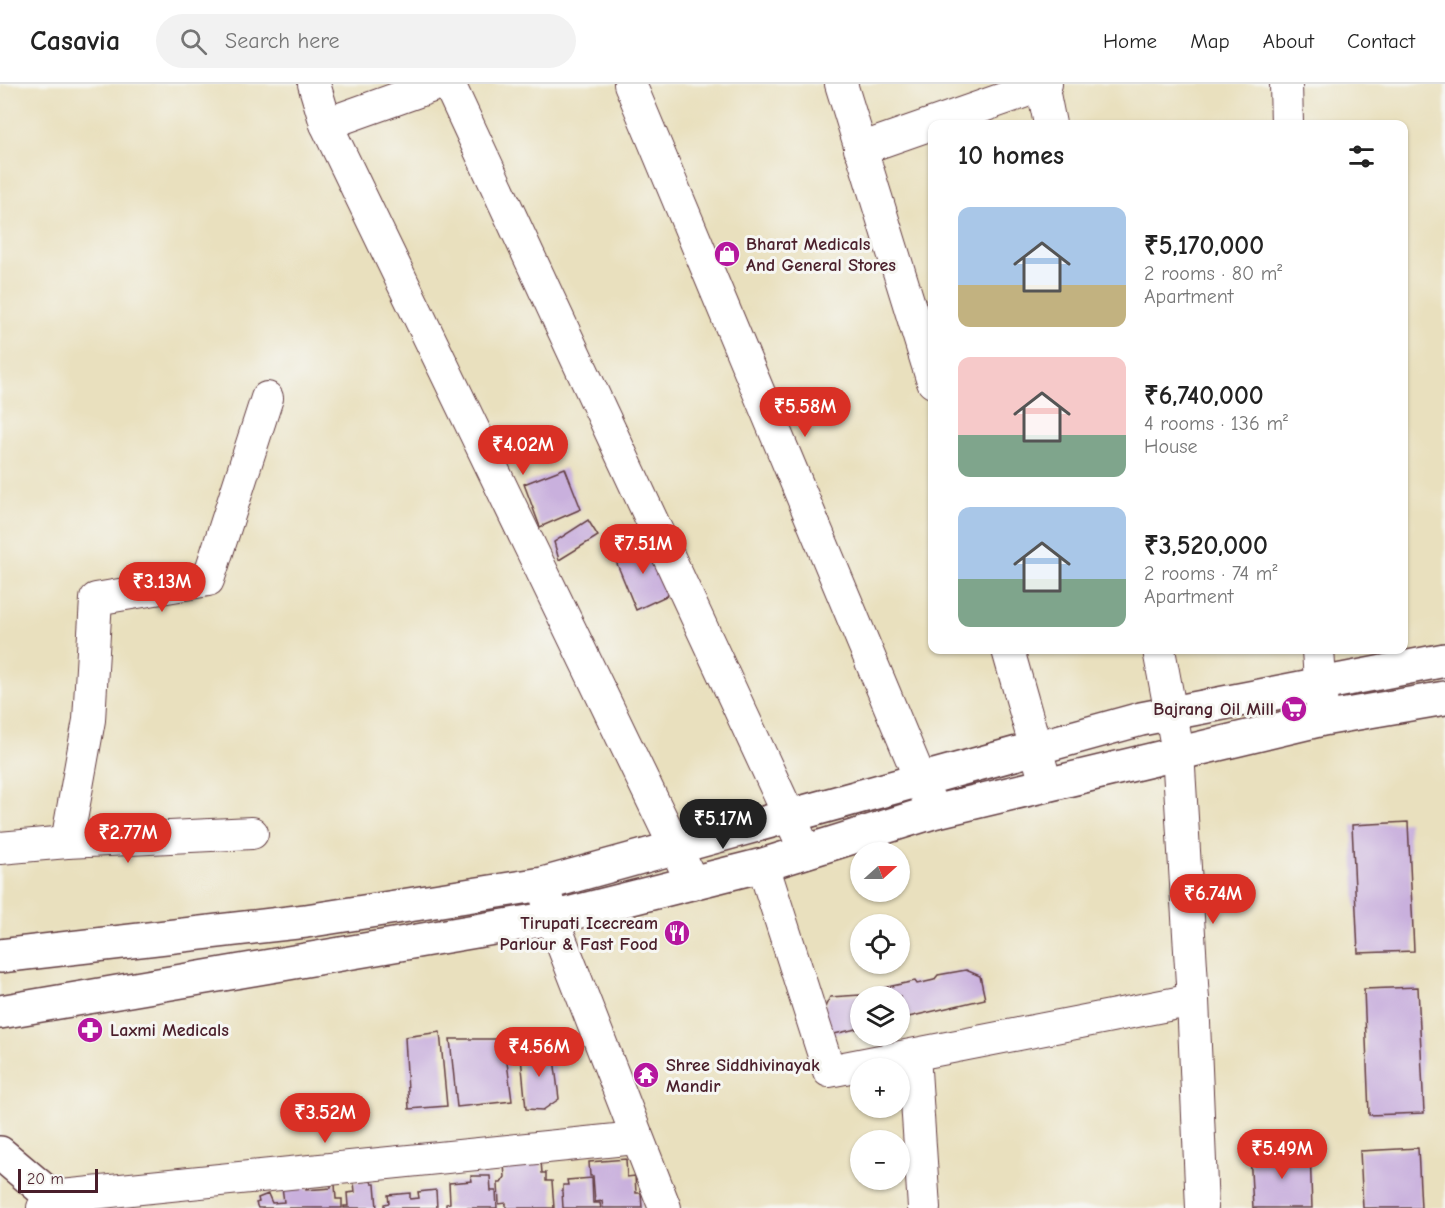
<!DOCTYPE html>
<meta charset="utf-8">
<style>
:root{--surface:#fff;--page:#f2f2f2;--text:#222;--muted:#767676;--line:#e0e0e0;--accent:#d93025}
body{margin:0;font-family:"Comic Neue",sans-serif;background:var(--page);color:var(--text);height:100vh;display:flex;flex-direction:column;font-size:22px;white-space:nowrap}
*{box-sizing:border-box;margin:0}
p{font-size:20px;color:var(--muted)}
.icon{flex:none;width:33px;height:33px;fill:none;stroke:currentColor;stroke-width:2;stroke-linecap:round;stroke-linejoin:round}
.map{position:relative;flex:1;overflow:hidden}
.panel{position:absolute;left:928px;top:36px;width:480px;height:534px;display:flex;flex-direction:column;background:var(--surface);border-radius:12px;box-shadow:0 2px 4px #0004}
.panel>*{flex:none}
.needle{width:39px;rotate:69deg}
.fabs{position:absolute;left:850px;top:758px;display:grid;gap:12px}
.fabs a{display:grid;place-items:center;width:60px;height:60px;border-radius:50%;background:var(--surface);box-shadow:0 2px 4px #0004;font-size:30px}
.scale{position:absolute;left:18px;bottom:15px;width:80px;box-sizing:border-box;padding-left:6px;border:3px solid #4a1f2b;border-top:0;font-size:16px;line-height:21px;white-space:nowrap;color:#4a1f2b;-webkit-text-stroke:4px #f6f6f2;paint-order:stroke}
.price{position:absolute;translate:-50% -51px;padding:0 14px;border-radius:21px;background:var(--accent);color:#fff;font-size:20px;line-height:39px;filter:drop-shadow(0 2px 3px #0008)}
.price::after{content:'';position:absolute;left:50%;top:36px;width:18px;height:14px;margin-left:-9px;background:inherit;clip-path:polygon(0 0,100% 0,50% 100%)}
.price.active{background:#222;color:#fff}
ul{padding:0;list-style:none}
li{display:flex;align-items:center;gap:18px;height:150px;padding:0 30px}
li span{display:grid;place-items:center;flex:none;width:168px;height:120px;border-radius:12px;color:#555}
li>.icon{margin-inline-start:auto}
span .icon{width:72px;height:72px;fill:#fffc;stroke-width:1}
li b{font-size:26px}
h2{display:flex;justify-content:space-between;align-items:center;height:72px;padding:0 30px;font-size:26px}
header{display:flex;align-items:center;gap:36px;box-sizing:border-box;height:84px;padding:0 30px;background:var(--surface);border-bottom:2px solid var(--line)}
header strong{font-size:28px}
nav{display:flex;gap:33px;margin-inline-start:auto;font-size:21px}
.search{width:420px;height:54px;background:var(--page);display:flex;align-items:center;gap:15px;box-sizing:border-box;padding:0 21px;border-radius:33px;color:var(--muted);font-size:22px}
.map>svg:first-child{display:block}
</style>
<header>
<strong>Casavia</strong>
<div class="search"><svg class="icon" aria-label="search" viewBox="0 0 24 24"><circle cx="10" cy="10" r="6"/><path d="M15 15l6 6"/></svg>Search here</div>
<nav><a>Home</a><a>Map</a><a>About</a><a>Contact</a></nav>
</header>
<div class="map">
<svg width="1445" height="1124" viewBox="0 0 1445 1124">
<rect width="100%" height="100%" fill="#f6f6f2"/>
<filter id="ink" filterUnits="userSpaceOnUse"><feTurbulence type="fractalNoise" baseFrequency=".0167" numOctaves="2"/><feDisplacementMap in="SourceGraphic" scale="12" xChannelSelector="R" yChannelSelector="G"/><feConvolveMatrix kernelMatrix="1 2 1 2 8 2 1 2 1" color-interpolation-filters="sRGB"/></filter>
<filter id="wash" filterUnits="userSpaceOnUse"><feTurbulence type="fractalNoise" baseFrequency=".008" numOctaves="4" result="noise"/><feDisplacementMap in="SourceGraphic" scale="24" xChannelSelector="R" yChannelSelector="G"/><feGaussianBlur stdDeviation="1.35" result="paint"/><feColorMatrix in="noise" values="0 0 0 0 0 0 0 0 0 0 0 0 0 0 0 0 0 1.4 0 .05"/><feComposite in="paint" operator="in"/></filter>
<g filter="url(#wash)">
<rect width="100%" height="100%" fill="#e9e0be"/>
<g id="blocks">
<g fill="#c9b0dd">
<path d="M565,384L581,425L540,443L524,400Z"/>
<path d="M588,436L598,452L559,476L554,458Z"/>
<path d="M645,457L677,507L636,526L613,470Z"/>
<path d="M1408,738L1414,867L1358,869L1352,741Z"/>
<path d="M966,886L980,892L985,915L900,935V912H873L882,909L883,904L915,897L917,900L934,896L938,891Z"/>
<path d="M1418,903L1424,1029L1369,1031L1364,905Z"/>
<path d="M860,911L861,944L825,952L820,933L830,913Z"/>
<path d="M440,948L447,1022L409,1025L405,953Z"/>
<path d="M450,955H504L512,1017L457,1023Z"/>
<path d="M520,963L553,966L559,1015L543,1026L526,1025Z"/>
<path d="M1418,1064L1421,1124H1363L1360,1067Z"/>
<path d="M1310,1066L1312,1124H1253L1250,1069Z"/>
<path d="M626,1075L627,1093L635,1092L636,1109H641L642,1124H603L602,1117L595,1118L593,1092H590L589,1078Z"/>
<path d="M541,1077L542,1089H546V1097H552L554,1124H506V1119L499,1120L498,1099H501L505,1093L504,1080Z"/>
<path d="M471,1092H490L491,1107H496L497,1124H446V1120L450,1119L449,1099L472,1097Z"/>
<path d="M592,1094L593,1119H600L601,1124H563L562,1107H563V1101H568L567,1096Z"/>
<path d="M371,1097L372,1100H375L377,1124H344V1122H348L347,1109L355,1108L354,1098Z"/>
<path d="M306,1100V1106L331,1104V1100H335L336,1115H342V1124H258L256,1119L259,1118L258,1114L268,1110L272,1119L284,1118L282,1103Z"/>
<path d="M436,1106L437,1124H384V1120L389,1119L388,1111L410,1109V1115L419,1114L418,1108Z"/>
</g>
</g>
</g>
<g filter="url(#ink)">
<use href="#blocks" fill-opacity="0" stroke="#623c41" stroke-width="1.5"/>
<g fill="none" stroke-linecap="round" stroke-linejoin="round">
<g stroke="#623c41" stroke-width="34">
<g id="minor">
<path d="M314,0L326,40L693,800"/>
<path d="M449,0L806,768"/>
<path d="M630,0L931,721"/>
<path d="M841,0L933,298"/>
<path d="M1042,0L1050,40"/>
<path d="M1286,0L1287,40"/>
<path d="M326,40L438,0"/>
<path d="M860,65L1046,0"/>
<path d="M1008,566L1046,700"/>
<path d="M1159,566L1178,668L1193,916L1202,1124"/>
<path d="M1318,566L1322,627"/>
<path d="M67,758L89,636L96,515L208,496L267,314"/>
<path d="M0,764L67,758L252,749"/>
<path d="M763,781L829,987L1193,916"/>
<path d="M543,800L552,834L665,1124"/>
<path d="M914,971L924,1124"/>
<path d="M43,1124L52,1113L636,1054"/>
</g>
</g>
<g stroke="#623c41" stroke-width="36">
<g id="tertiary">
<path d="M0,872L306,837L543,800L1141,635L1445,576"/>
<path d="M0,928L552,834L763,781L933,728L1323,635L1445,614"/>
<path d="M0,1069L65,1124"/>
</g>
</g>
<use href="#minor" stroke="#fff" stroke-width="32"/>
<use href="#tertiary" stroke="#fff" stroke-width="33"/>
</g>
</g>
<defs>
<g id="shop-disc" transform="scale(1.35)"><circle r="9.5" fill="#b5179e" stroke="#f6f6f2"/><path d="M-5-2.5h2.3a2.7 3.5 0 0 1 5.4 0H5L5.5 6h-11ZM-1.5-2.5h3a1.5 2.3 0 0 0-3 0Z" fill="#fff"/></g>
<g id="supermarket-disc" transform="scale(1.35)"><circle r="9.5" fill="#b5179e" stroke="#f6f6f2"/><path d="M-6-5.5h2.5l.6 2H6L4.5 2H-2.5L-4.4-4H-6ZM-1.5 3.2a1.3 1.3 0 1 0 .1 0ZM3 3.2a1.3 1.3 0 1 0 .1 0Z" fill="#fff"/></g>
<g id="restaurant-disc" transform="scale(1.35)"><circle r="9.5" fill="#b5179e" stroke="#f6f6f2"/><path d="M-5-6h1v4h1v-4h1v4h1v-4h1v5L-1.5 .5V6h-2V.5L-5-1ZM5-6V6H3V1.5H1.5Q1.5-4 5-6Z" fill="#fff"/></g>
<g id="pharmacy-disc" transform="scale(1.35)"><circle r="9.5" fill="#b5179e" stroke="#f6f6f2"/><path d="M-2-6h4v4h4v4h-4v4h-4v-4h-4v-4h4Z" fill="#fff"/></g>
<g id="temple-disc" transform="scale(1.35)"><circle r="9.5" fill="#b5179e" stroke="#f6f6f2"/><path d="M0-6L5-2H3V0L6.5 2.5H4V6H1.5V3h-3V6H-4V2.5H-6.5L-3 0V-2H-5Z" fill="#fff"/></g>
</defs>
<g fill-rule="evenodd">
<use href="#shop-disc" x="727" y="170"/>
<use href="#supermarket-disc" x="1294" y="625"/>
<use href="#restaurant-disc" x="677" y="849"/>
<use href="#pharmacy-disc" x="90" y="946"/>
<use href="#temple-disc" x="646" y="991"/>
</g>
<g text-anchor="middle" stroke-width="6" stroke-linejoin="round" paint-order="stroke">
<g font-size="18" font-weight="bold" fill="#4a1f2b" stroke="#f6f6f2" text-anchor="start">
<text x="746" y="166">Bharat Medicals<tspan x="746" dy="21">And General Stores</tspan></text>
<text x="1274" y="631" text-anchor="end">Bajrang Oil Mill</text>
<text x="658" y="845" text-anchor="end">Tirupati Icecream<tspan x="658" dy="21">Parlour &amp; Fast Food</tspan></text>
<text x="110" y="952">Laxmi Medicals</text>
<text x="666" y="987">Shree Siddhivinayak<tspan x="666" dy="21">Mandir</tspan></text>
</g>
</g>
</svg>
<div class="fabs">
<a><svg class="needle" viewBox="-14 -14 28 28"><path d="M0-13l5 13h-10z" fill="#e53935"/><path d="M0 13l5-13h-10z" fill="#767676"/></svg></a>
<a><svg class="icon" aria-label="locate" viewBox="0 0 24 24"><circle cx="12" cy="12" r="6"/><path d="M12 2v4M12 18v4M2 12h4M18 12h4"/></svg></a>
<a><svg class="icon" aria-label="layers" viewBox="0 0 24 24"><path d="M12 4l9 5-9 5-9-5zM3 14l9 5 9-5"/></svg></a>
<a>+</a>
<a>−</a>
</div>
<div class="scale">20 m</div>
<b class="price" style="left:805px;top:354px">₹5.58M</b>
<b class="price" style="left:523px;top:392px">₹4.02M</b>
<b class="price" style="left:643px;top:491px">₹7.51M</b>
<b class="price" style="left:162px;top:529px">₹3.13M</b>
<b class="price active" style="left:723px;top:766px">₹5.17M</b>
<b class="price" style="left:128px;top:780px">₹2.77M</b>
<b class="price" style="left:1213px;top:841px">₹6.74M</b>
<b class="price" style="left:539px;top:994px">₹4.56M</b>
<b class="price" style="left:325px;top:1060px">₹3.52M</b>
<b class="price" style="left:1282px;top:1096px">₹5.49M</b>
<section class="panel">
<h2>10 homes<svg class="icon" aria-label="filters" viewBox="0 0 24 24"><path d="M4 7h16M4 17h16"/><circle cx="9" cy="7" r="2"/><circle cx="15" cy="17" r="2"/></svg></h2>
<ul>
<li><span style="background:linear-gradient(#a9c7e8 65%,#c2b280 0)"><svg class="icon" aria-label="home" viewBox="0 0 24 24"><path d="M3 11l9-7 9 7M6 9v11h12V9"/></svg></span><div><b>₹5,170,000</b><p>2 rooms · 80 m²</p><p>Apartment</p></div></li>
<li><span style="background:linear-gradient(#f6c9c9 65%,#7fa58c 0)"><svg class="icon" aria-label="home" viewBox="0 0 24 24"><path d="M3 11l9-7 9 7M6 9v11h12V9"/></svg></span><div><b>₹6,740,000</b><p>4 rooms · 136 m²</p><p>House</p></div></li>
<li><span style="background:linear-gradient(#a9c7e8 60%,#7fa58c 0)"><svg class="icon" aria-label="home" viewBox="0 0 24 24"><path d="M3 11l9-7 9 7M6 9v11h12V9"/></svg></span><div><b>₹3,520,000</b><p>2 rooms · 74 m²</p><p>Apartment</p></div></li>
</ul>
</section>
</div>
